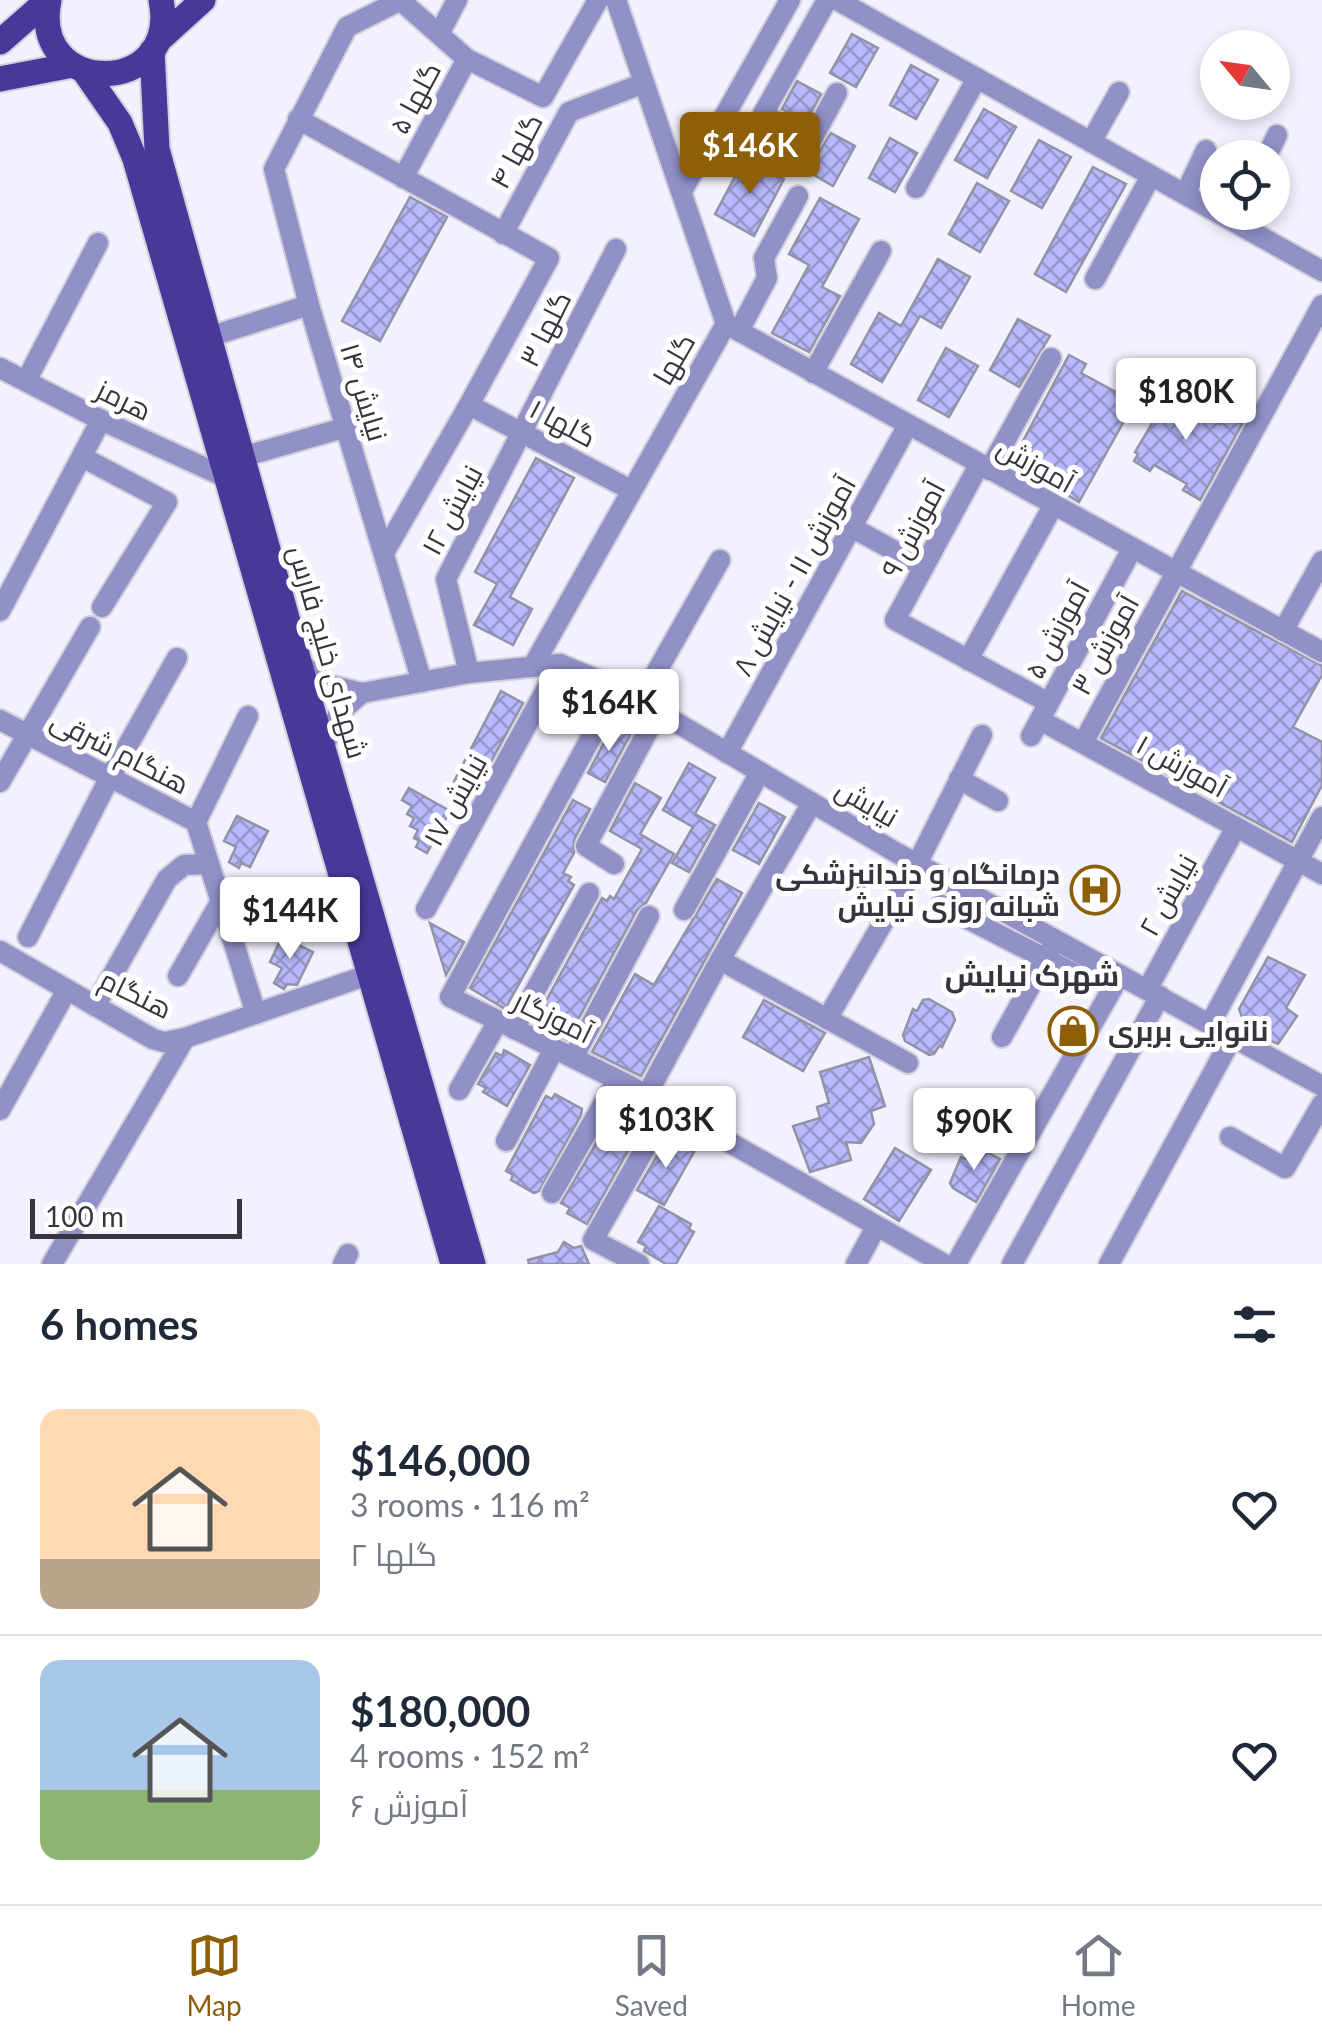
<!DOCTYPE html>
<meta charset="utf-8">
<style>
:root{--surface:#fff;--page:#f2f2f3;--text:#1f2937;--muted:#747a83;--line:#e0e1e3;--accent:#8e5f09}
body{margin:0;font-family:Lato,Cairo,sans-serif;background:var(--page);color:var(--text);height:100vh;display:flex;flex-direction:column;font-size:38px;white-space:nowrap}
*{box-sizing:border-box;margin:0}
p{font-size:32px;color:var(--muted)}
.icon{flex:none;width:55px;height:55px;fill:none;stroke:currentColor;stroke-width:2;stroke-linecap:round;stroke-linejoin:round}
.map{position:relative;height:1264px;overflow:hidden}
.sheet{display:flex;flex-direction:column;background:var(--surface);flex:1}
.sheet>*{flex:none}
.needle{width:65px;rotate:299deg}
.fabs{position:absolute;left:1200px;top:30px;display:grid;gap:20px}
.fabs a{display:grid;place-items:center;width:90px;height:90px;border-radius:50%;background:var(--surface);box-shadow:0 5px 15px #0003;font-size:50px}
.scale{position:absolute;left:30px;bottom:25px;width:212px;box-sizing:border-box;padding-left:10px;border:5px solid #35353d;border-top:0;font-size:28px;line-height:35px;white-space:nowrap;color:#35353d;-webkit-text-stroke:8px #fff;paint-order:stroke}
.price{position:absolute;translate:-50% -85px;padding:0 22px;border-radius:10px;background:#fff;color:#222;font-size:32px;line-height:65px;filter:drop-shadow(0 2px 5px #0008)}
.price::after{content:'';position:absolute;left:50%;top:60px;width:30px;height:22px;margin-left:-15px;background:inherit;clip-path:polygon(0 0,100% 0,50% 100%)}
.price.current{background:var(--accent);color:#fff}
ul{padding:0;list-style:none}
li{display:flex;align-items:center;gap:30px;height:250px;padding:0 40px}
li+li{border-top:2px solid var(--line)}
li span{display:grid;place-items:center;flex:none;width:280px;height:200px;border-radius:20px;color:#555}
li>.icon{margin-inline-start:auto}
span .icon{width:120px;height:120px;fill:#fffc;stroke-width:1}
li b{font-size:42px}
h2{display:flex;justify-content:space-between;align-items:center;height:120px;padding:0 40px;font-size:42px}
.tab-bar{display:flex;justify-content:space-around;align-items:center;height:140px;border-top:2px solid var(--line);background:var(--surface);font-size:28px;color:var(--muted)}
.tab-bar a{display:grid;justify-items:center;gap:5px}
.tab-bar .current{color:var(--accent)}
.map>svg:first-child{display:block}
</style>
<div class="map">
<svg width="1322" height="1264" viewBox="0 0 1322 1264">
<defs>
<pattern id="building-cross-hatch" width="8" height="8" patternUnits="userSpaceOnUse" patternTransform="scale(2.5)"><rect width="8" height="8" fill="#b8b8fc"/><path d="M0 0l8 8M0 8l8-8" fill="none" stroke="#9696cd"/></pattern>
</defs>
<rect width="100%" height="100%" fill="#f2f2ff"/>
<g fill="url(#building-cross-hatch)" stroke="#9393a6" stroke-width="2.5">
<path d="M852,34L878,48L856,87L830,73Z"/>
<path d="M911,65L938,80L916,119L890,105Z"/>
<path d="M797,81L821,94L806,122L782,109Z"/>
<path d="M984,109L1016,127L987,178L955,160Z"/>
<path d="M831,133L855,146L833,186L807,171Z"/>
<path d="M890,138L917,153L895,192L869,178Z"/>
<path d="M1039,140L1071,157L1042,208L1011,191Z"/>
<path d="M745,158L784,179L754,236L715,214Z"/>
<path d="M1093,167L1126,184L1066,292L1035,274Z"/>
<path d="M977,183L1009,201L980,252L949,234Z"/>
<path d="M410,197L447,217L380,341L342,321Z"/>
<path d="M820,198L859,219L822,287L840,296L809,352L772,333L809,265L789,254Z"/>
<path d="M938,259L970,277L941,328L920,316L882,382L851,364L879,313L901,326Z"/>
<path d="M1018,319L1050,336L1019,387L990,370Z"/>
<path d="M946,348L978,366L949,417L918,400Z"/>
<path d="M1069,355L1086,364L1081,373L1116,392L1121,383L1139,394L1079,502L1028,472L1027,474L1010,465Z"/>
<path d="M1174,386L1190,396L1186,404L1220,424L1226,415L1242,424L1200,500L1183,490L1187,484L1154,465L1150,471L1134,461L1138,454L1135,452Z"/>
<path d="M536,458L574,478L510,597L532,609L513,645L474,625L497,584L475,572Z"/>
<path d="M1182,591L1322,666V675L1293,727L1322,742V785L1292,842L1101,738Z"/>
<path d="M501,691L523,703L469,802L449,791Z"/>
<path d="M613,726L630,735L605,782L588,773Z"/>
<path d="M689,763L715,778L695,814L715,825L689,872L672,863L693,827L663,810Z"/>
<path d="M635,783L661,798L640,834L674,854L646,903L637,910L567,1040L534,1023L602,898L607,901L610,896L614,899L642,849L610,831Z"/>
<path d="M409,788L450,811L427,853L416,847L419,841L414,838L418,830L410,826L414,818L407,814L412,806L402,800Z"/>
<path d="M573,800L590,809L574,840V853L563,873L571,877L568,881L574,885L505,1009L470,988Z"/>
<path d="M759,803L785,817L759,864L733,850Z"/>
<path d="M237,816L268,831L250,867L241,863L239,868L229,862L236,847L224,841Z"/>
<path d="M259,879L290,895L270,935L251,926L259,910L247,904Z"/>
<path d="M717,879L742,893L641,1076L592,1052L635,974L654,985Z"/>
<path d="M430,923L464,942L446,975Z"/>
<path d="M282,937L313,952L297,985L287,984L284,989L274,983L282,968L270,962Z"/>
<path d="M1268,957L1305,975L1286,1008L1297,1016L1278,1044L1251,1032L1245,1025L1239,1009Z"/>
<path d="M929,999L952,1012L955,1020L942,1047L940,1045L934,1054L929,1055L905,1041L903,1035L913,1009L917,1011L923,1000Z"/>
<path d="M764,1000L825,1033L803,1071L743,1037Z"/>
<path d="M504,1050L530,1065L507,1106L483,1092L486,1088L478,1084L496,1053L502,1056Z"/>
<path d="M869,1057L885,1106L871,1111L874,1124L861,1143L846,1142L851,1160L810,1172L793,1126L820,1118L817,1107L829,1103L820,1072Z"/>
<path d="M555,1094L582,1109L581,1115L539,1191L534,1193L511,1180L513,1175L506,1171L546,1096L552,1099Z"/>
<path d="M611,1126L634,1140L587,1224L567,1213L570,1208L561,1203L604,1130L608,1132Z"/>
<path d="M668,1137L694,1152L664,1205L637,1190Z"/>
<path d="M977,1147L1000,1159L976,1202L953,1188L950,1183L961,1157L965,1159L971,1148Z"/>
<path d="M895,1148L931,1170L899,1221L864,1199Z"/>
<path d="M659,1206L691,1224L689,1229L694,1232L676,1264H666L644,1251L646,1246L638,1242Z"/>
<path d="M564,1242L574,1248L581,1246L589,1264H529L528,1260L558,1252Z"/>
</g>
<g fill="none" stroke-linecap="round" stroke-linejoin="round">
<g stroke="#d0d0dc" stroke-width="24">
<g id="minor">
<path d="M400,0L467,59"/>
<path d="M401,0L347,27L274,169L309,305L422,682"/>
<path d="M827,0L763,114L811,141L837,93"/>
<path d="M837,0L1322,271"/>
<path d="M439,34L457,0"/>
<path d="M298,119L549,258L469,405L385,551"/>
<path d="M1091,142L1119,92"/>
<path d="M1266,158L1277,135"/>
<path d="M403,178L467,59L543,97L598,0"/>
<path d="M916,188L977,78"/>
<path d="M682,191L790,0"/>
<path d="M1185,194L1206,150"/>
<path d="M503,234L569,112L644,83"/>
<path d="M1095,279L1151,176"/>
<path d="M726,324L1322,652"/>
<path d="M739,331L767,278L764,258L798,196"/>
<path d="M209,337L309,305"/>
<path d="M0,368L101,420L227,478"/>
<path d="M813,373L881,251"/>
<path d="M26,381L98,243"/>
<path d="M469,405L631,490"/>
<path d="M82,457L167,502L102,607"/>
<path d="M242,457L347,427"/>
<path d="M979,465L895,620L1049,703"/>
<path d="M989,470L1051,358"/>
<path d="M851,527L924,567"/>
<path d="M0,611L101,420"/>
<path d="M1283,631L1322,561"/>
<path d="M968,660L1053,506"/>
<path d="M301,664L329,685L362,693L469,673L560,664L618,688L897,853L1322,1086"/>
<path d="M533,666L726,324L616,0"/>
<path d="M469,673L446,579L616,249"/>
<path d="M618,688L450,997L630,1086L944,1264"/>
<path d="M640,701L720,560"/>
<path d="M0,720L196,822L256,1014"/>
<path d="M1040,720L1322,874"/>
<path d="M1031,736L1132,549"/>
<path d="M1083,743L1322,305"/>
<path d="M323,748L339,713L362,693"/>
<path d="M727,753L908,425"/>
<path d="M959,779L998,801"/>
<path d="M0,782L90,627"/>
<path d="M196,822L248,716"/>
<path d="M614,864L586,846L658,712"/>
<path d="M941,905L1077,975"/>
<path d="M426,909L560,664"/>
<path d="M684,910L760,772"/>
<path d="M28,937L110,777L177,658"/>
<path d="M0,951L153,1039L164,1042L185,1038L368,975"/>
<path d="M720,960L908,1063"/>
<path d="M178,976L221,901"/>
<path d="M1147,990L1236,827"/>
<path d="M95,1006L167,879L184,865L209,864"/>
<path d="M827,1019L917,864L982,735"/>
<path d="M1210,1024L1322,817"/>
<path d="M514,1029L589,893"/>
<path d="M1002,1037L1052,947"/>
<path d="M573,1058L649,916"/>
<path d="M459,1090L498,1021"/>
<path d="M646,1096L720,960L812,803"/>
<path d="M0,1110L67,990"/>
<path d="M1230,1137L1285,1168L1322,1104"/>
<path d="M506,1141L554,1049"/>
<path d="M552,1193L617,1080"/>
<path d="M52,1264L185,1038"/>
<path d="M343,1264L348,1254"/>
<path d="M639,1264L593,1240L668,1108"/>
<path d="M856,1264L876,1227"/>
<path d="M956,1264L1120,975"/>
<path d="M1012,1264L1160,996"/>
<path d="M1109,1264L1233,1036"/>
</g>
</g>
<g stroke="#d0d0dc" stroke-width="29">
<g id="major">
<path d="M49,0C29,98 181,98 161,0"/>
<path d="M159,40L203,0"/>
<path d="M0,42L48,0"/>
<path d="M152,51L157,149L323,748L473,1264"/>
<path d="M84,71L120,123L135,159L453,1264"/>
<path d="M0,79L73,65"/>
</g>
</g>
<use href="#minor" stroke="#9190c7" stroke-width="20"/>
<use href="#major" stroke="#47399a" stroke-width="25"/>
</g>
<defs>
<g id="hospital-ring" transform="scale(2.5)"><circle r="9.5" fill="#fff" stroke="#8e5f09" stroke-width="1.5"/><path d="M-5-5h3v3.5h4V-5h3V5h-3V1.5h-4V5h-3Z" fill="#8e5f09"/></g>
<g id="shop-ring" transform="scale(2.5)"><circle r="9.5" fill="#fff" stroke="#8e5f09" stroke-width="1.5"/><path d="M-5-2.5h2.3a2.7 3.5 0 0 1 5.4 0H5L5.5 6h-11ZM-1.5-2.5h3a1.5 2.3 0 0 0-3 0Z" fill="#8e5f09"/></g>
</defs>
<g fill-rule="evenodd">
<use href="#hospital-ring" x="1095" y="890"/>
<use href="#shop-ring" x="1073" y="1031"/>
</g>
<g text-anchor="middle" stroke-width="10" stroke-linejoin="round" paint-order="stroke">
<g font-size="28" fill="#35353d" stroke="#fff">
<text transform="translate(415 98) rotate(-62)" y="10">گلها ۵</text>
<text transform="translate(516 151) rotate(-62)" y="10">گلها ۴</text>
<text transform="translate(545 329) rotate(-63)" y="10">گلها ۳</text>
<text transform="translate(674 359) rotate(-60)" y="10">گلها</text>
<text transform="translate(364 392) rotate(73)" y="10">نیایش ۱۴</text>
<text transform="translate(124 400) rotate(26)" y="10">هرمز</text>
<text transform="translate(563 423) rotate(28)" y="10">گلها ۱</text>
<text transform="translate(1036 465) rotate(29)" y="10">آموزش</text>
<text transform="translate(452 510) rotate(-62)" y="10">نیایش ۱۲</text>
<text transform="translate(913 529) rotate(-62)" y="10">آموزش ۹</text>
<text transform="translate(794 576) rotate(-61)" y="10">آموزش ۱۱ - نیایش ۸</text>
<text transform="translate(1057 630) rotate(-62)" y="10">آموزش ۵</text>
<text transform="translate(1105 645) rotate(-61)" y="10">آموزش ۳</text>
<text transform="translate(328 652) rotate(74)" y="10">شهدای خلیج فارس</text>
<text transform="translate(120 752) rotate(27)" y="10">هنگام شرقی</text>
<text transform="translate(1182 766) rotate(29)" y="10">آموزش ۱</text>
<text transform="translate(455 800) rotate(-61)" y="10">نیایش ۱۷</text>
<text transform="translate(867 803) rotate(30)" y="10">نیایش</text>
<text transform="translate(1168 895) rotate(-61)" y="10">نیایش ۲</text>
<text transform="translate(136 994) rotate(26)" y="10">هنگام</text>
<text transform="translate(553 1017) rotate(26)" y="10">آموزگار</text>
</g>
<g font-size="28" font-weight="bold" fill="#35353d" stroke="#fff" text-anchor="end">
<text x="1060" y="884">درمانگاه و دندانپزشکی<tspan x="1060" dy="32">شبانه روزی نیایش</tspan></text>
<text x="1108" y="1041" text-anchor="start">نانوایی بربری</text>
</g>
<g font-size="30" font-weight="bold" fill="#35353d" stroke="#fff">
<text x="1032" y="986">شهرک نیایش</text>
</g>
</g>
</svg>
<div class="fabs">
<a><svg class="needle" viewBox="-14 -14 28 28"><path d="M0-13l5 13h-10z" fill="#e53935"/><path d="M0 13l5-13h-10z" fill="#747a83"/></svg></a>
<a><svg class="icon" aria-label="locate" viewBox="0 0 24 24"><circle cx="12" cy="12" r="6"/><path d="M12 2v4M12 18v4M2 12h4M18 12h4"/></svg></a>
</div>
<div class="scale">100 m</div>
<b class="price current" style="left:750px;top:197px">$146K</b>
<b class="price" style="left:1186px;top:443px">$180K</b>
<b class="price" style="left:609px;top:754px">$164K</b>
<b class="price" style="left:290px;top:962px">$144K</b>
<b class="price" style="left:666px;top:1171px">$103K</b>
<b class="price" style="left:974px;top:1173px">$90K</b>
</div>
<section class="sheet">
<h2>6 homes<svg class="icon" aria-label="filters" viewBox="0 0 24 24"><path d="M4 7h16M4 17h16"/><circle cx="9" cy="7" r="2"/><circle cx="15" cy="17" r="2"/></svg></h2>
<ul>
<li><span style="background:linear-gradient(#ffd9b3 75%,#b9a48a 0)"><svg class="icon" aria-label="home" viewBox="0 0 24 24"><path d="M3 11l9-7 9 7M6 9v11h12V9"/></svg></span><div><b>$146,000</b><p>3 rooms · 116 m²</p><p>گلها ۲</p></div><svg class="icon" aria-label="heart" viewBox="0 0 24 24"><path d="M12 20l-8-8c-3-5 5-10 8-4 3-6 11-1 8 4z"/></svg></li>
<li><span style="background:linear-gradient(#a9c7e8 65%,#8fb573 0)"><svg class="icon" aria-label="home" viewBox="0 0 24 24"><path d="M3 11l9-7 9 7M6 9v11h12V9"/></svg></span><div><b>$180,000</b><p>4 rooms · 152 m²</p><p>آموزش ۶</p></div><svg class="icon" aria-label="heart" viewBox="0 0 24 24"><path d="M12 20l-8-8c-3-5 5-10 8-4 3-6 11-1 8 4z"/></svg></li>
</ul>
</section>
<nav class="tab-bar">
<a class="current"><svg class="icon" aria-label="map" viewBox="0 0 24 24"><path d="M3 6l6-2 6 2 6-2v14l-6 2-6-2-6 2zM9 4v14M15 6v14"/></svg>Map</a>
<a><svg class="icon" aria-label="saved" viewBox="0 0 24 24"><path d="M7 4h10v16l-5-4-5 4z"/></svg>Saved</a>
<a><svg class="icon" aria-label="home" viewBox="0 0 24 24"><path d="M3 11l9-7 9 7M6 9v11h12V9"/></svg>Home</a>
</nav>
